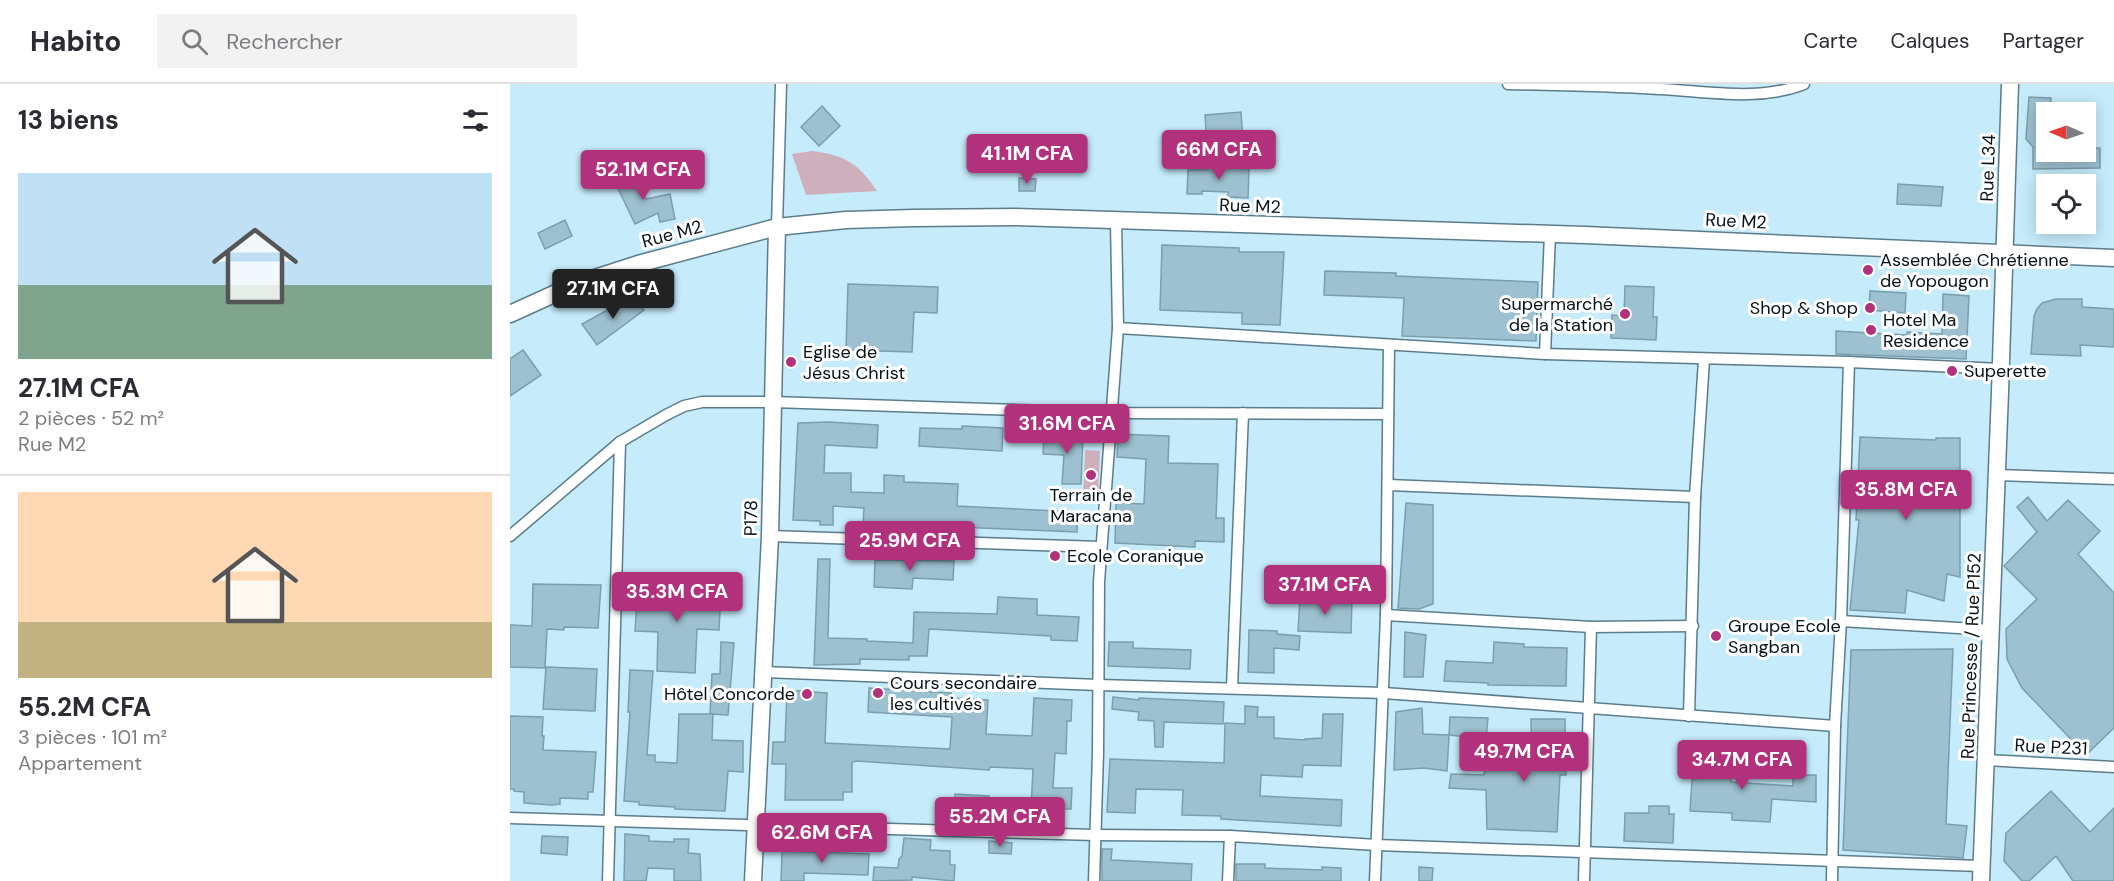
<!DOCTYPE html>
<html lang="fr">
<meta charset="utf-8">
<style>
:root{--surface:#fff;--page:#f2f2f3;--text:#2b2b33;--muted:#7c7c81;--line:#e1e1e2;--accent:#b2317c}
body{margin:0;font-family:"DM Sans",sans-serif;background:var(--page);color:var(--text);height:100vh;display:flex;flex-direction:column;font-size:22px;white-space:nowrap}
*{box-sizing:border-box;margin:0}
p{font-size:20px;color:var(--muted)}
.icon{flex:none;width:33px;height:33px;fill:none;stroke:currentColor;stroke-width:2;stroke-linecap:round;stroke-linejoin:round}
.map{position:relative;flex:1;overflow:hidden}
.side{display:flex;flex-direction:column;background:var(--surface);width:510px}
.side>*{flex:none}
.needle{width:39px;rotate:272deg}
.buttons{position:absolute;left:1526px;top:18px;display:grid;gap:12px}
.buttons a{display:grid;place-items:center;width:60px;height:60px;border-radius:0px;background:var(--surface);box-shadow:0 3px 15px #0003;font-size:30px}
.price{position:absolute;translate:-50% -51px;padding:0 14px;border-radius:6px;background:var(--accent);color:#fff;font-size:20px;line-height:39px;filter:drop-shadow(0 2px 3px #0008)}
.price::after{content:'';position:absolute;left:50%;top:36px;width:18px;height:14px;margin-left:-9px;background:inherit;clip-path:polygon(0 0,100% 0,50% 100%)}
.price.on{background:#222;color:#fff}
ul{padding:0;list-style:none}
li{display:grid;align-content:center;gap:12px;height:318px;padding:0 18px}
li+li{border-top:2px solid var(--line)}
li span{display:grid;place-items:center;height:186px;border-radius:0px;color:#555}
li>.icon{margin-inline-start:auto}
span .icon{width:108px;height:108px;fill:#fffc;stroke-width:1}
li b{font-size:26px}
h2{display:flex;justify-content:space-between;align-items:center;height:72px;padding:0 18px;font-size:26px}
header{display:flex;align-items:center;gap:36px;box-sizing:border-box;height:84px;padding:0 30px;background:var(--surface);border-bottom:2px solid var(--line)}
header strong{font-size:28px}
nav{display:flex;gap:33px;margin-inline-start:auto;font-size:21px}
.search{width:420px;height:54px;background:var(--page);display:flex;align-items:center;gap:15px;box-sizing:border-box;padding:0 21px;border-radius:0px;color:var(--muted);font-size:22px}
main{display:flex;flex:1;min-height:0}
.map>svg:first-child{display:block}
</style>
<header>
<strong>Habito</strong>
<div class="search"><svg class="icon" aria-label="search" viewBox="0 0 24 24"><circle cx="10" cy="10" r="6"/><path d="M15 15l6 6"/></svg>Rechercher</div>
<nav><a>Carte</a><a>Calques</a><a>Partager</a></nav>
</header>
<main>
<section class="side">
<h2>13 biens<svg class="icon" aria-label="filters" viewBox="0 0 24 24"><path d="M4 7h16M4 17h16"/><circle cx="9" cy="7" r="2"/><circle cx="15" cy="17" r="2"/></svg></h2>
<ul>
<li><span style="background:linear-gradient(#bfe0f5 60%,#7fa58c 0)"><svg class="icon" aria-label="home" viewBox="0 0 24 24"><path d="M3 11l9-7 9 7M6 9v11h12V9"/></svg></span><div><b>27.1M CFA</b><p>2 pièces · 52 m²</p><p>Rue M2</p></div></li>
<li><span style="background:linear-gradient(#ffd9b3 70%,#c2b280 0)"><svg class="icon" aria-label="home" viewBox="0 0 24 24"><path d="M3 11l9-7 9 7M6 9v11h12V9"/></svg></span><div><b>55.2M CFA</b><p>3 pièces · 101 m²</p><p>Appartement</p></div></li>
</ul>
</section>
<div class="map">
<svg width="1604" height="797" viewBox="0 0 1604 797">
<rect width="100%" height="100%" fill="#c6ebfb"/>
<g fill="#ceb0bd">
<path d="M302,67C335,71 349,80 367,107L296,111L282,70Z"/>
<path d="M575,366L590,367L588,415L573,414Z"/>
</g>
<g fill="#9dc1d0" stroke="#7b9eac" stroke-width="1.5">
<path d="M1519,13L1541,14L1540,28H1536V68H1575V64H1590V84L1523,85V63L1516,55Z"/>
<path d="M312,22L330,42L309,62L291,43Z"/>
<path d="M731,28L733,59L697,62L695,31Z"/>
<path d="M696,81L739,85L738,114L718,113V108L692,107V110H677L678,86H696Z"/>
<path d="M122,87L136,115L160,110L165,135L150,138L148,129L125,140L104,96Z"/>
<path d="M509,94L526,95L525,107H509Z"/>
<path d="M1388,100L1433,103L1431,122L1387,120Z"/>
<path d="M55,136L62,152L35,165L28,149Z"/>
<path d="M652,161L729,164V168H774L770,241L732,240V229L650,226Z"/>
<path d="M815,187L886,189V192L1028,198L1026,257L892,252L894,214L814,211Z"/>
<path d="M338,200L428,203L427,229L404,228L402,268L336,266Z"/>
<path d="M1115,202L1144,203L1143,233H1147L1146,256L1101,254L1102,231L1114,232Z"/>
<path d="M1360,207L1396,209L1395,229L1359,226Z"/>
<path d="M1433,210L1459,212L1456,275L1326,270V247L1397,251V248L1432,250Z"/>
<path d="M123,212L134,226L87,261L72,240Z"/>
<path d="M1546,215H1572V223L1604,225V263L1570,261L1571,272L1521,270L1524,232L1527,225L1532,219Z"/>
<path d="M13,266L31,291L0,312V275Z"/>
<path d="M319,338L368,341L367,364L315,361L314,389H341V408L374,409V391L394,392V398L448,400L447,422L568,428L567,448L447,443V447L353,441L354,424L323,422V441H310V437L283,436L288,339Z"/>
<path d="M452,342L493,344L492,367L409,362L410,344L452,345Z"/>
<path d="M608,350L659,352L658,379L708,380L706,434H714V458L685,457V463L605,459L606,419L634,420L636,375L607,373Z"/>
<path d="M534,351L573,352L571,400H552L554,371L533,370Z"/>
<path d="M1350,353L1426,356V354H1450V493L1437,490L1434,517L1397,506L1395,529L1340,526L1349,436H1346Z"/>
<path d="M1518,413L1537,437L1558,416L1590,447L1568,470L1604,509V644L1576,671L1512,604L1497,575L1496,545L1527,515L1494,482L1527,448L1507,423Z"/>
<path d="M896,419L923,421V520L909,525L888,524Z"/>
<path d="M308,475H320L318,554L357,555V557L403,559L404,528L487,530L488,513L527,515V531L569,533L567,557L541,556V552L419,545L417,572H399V576L350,575V580L304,581Z"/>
<path d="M365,476L444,477L443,496L403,494L402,505L364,503Z"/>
<path d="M23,500L91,501L88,544L54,543V546L37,545L35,584L0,583V541L22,542Z"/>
<path d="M128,503L211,507L209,546L187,545L185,589L147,587L148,548L125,547Z"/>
<path d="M790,514L842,516L841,549L788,547Z"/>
<path d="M739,546L767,547V550L790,552L789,566L764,564V589L738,588Z"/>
<path d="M895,548L916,551L913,593H894Z"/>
<path d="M211,558L224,559L218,631L200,630L202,590H210Z"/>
<path d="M599,558H623V564L681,566L680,585L598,582Z"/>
<path d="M984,558L1014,560V563L1057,564L1056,602L978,601V599L934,597L936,577L983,579Z"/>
<path d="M1443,565L1436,740L1457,742L1453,774L1333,766L1341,566Z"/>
<path d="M36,583L87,585L85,627L33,625Z"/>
<path d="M120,586L143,587L137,671H145V678L167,679L169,630H203L202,656L233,657V688L218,687L215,727L165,725V723L129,721V718L114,717L120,628H118Z"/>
<path d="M359,604L441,609V614L478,616L476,650L522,652L524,614L562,616L561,637H557L556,670L545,669L543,704H562L561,725L521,724L523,685L480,683L479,686L347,677L342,678V708H333V716H275L276,680H262L263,658H275L277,606L317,609L315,659L440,665L442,633L358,628Z"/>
<path d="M603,613L629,616V614L714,618L713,640L654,638L653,663H645L644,637L628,636L629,628L602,625Z"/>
<path d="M735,622L748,623L747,633H764V654L795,656V655L812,654L813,630H833L831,682L793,681L792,693L751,691L750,712L832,716L831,742L711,735V732L672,731L673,706L626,705L625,729L597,728L600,675L714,679L715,639L735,640Z"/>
<path d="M912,624L913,650L939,651L937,687L914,684L884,686L886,628Z"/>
<path d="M0,632L33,633L32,652H34L33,666L86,668L83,708H78V715L50,714V720L42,721L14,719V708L4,707V705H0Z"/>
<path d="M940,633L978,634L976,655L939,651Z"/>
<path d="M1021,635H1055L1056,691H1050L1047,748L977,745L976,706L939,704L941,690L974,691L976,673L1022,676Z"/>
<path d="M1186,670L1220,671L1221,698L1283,702V691H1306V718L1262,715L1260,738L1222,736V729L1180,727L1182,695H1186Z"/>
<path d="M1541,707L1580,748L1604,724V797H1563L1546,772L1519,797H1512L1494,777L1496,749Z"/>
<path d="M445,710L479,712L478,729H444Z"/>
<path d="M1139,722H1159V730H1164L1163,759L1114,757L1115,729H1139Z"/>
<path d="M115,750L139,752V757L164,758V755H179L178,769L190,770L191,797H164V785L138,784L136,797H114Z"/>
<path d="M32,752L58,753L57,771L31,769Z"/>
<path d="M394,754L421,756L420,766L440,767V781H445L444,797L402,793V796L363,797L364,783L388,784L389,775L392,772Z"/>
<path d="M479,757L502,759L501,770L479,769Z"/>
<path d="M592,765H602L601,776L682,780L681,797H592Z"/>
<path d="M272,767L359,770L358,791L294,789V797H271Z"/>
<path d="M726,780H755V784L812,786V783L831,784V797H726Z"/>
<path d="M909,783L923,784L922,797H909Z"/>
</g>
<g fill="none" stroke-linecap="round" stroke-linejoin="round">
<g stroke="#5b7d8b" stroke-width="13">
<g id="street">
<path d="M998,0C1048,1 1098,2 1149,5C1195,7 1249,18 1294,0"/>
<path d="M267,143L271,0"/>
<path d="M608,244L1035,270L1339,278L1491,285"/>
<path d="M1035,270L1040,150"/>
<path d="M1487,391L1604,395"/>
<path d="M878,401L1185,413"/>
<path d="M0,452L110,358L156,331L174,322L192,318H263L601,329L878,330"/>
<path d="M260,452L591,463"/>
<path d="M876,531L1081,543L1183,542"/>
<path d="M1331,537L1482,546"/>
<path d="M254,588L588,601L874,609L1325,642"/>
<path d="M722,604L733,329"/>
<path d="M1179,632L1185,413L1194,276"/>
<path d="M1476,676L1604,683"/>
<path d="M0,734L585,751L720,752L867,761L1471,782"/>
<path d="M98,797L110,358"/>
<path d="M584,797L588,669L589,498L608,244L606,137"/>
<path d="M718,797L720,752"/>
<path d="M865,797L876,531L879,261"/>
<path d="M1074,797L1081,543"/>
<path d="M1322,797L1325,642L1331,537L1339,278"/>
</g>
</g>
<g stroke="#5b7d8b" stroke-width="19">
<g id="secondary">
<path d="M0,230L66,200L128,180L267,143L336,136L404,134L505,133L1075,151L1604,174"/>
<path d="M243,797L260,452L267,143"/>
<path d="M1471,797L1490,308L1500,0"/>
</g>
</g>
<use href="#street" stroke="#fff" stroke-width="10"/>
<use href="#secondary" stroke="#fff" stroke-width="16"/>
</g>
<g fill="#b2317c" stroke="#fff" stroke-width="2">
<circle cx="1358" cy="186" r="6"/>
<circle cx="1360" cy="224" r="6"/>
<circle cx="1115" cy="230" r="6"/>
<circle cx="1361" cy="246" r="6"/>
<circle cx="281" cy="278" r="6"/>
<circle cx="1442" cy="287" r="6"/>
<circle cx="581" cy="391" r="6"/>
<circle cx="545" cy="472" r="6"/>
<circle cx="1206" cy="552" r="6"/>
<circle cx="368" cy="609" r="6"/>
<circle cx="297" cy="610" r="6"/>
</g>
<g text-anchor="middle" stroke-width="6" stroke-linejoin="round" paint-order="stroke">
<g font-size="18" fill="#051116" stroke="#fff">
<text transform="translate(1478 84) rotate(-88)" y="6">Rue L34</text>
<text transform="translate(740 122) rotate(2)" y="6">Rue M2</text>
<text transform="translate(1226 137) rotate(3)" y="6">Rue M2</text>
<text transform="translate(162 150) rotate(-15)" y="6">Rue M2</text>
<text transform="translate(241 434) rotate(-89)" y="6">P178</text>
<text transform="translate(1461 572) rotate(-88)" y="6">Rue Princesse / Rue P152</text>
<text transform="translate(1541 663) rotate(3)" y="6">Rue P231</text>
</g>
<g font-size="18" fill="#051116" stroke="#fff" text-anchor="start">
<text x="1370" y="182">Assemblée Chrétienne<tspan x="1370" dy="21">de Yopougon</tspan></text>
<text x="1103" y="226" text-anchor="end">Supermarché<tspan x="1103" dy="21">de la Station</tspan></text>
<text x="1348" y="230" text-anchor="end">Shop &amp; Shop</text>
<text x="1373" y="242">Hotel Ma<tspan x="1373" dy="21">Residence</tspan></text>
<text x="293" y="274">Eglise de<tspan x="293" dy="21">Jésus Christ</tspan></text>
<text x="1454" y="293">Superette</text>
<text x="581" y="417" text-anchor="middle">Terrain de<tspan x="581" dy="21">Maracana</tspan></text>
<text x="557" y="478">Ecole Coranique</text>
<text x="1218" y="548">Groupe Ecole<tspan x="1218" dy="21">Sangban</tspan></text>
<text x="380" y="605">Cours secondaire<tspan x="380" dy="21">les cultivés</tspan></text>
<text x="285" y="616" text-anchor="end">Hôtel Concorde</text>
</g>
</g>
</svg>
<div class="buttons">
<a><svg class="needle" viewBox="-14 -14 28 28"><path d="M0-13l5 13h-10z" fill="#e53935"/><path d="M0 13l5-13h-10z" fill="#7c7c81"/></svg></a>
<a><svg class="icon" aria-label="locate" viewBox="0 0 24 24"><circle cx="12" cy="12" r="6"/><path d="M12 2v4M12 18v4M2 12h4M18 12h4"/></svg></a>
</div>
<b class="price" style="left:709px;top:97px">66M CFA</b>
<b class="price" style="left:517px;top:101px">41.1M CFA</b>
<b class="price" style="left:133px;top:117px">52.1M CFA</b>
<b class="price on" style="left:103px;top:236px">27.1M CFA</b>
<b class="price" style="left:557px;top:371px">31.6M CFA</b>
<b class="price" style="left:1396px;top:437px">35.8M CFA</b>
<b class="price" style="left:400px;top:488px">25.9M CFA</b>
<b class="price" style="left:815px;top:532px">37.1M CFA</b>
<b class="price" style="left:167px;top:539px">35.3M CFA</b>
<b class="price" style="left:1014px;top:699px">49.7M CFA</b>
<b class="price" style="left:1232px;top:707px">34.7M CFA</b>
<b class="price" style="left:490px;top:764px">55.2M CFA</b>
<b class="price" style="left:312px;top:780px">62.6M CFA</b>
</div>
</main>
